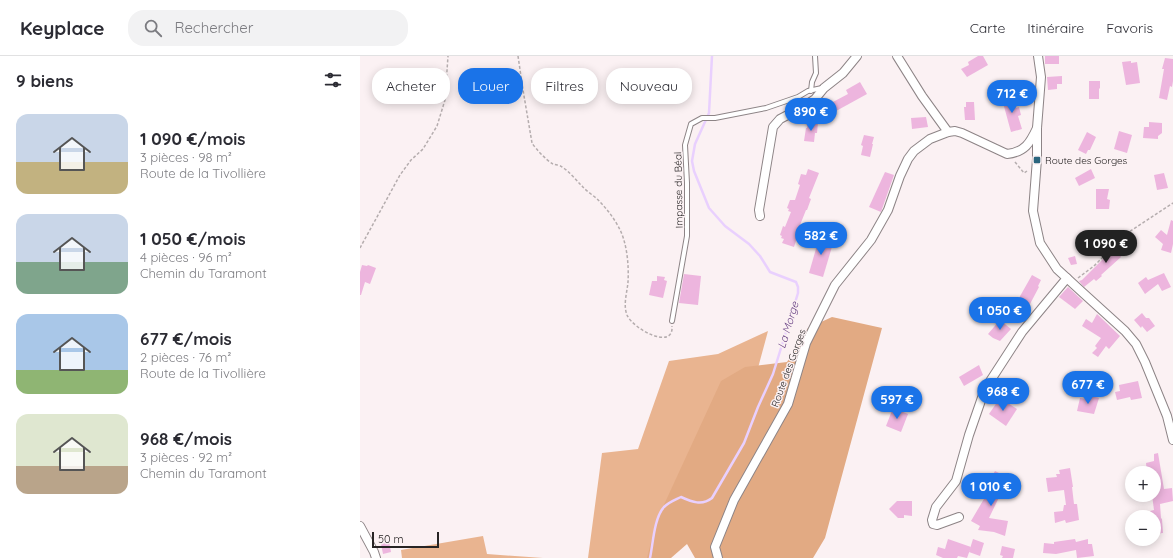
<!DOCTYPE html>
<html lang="fr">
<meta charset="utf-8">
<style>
:root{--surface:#fff;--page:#f2f2f3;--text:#2b2b33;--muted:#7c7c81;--line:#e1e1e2;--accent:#1a73e8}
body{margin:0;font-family:Quicksand,sans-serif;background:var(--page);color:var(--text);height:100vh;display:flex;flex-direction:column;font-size:15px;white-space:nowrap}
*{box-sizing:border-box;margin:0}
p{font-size:13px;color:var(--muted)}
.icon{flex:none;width:22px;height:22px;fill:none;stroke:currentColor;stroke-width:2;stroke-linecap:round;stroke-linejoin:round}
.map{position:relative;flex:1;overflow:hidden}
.panel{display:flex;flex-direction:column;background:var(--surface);width:360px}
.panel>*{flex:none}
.banner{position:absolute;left:12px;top:12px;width:380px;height:36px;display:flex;gap:8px}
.controls{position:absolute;left:765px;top:410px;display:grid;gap:8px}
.controls a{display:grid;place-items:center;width:36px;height:36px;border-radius:50%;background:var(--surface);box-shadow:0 2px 10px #0003;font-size:20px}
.scale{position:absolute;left:12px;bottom:10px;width:67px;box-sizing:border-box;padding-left:4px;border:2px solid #272424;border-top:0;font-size:11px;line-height:14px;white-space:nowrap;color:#272424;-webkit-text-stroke:3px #fbf1f3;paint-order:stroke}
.price{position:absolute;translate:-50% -34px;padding:0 9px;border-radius:14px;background:var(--accent);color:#fff;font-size:13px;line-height:26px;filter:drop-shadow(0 1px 2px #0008)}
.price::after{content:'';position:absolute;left:50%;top:24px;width:12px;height:9px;margin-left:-6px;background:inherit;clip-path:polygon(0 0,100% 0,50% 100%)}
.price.on{background:#222;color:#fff}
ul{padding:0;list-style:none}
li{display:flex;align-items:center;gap:12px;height:100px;padding:0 16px}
li span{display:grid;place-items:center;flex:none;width:112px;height:80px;border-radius:12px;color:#555}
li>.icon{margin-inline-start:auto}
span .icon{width:48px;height:48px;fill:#fffc;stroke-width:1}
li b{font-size:17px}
h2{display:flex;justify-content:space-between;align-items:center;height:48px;padding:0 16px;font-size:17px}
.pill{padding:0 14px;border-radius:16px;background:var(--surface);box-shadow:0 2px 10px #0003;font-size:14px;line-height:36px}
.pill.on{background:var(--accent);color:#fff}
header{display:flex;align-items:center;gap:24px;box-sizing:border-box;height:56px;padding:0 20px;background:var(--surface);border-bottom:1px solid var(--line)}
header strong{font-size:19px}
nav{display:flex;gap:22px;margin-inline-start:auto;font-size:14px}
.search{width:280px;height:36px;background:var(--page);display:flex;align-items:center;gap:10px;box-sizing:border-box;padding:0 14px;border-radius:16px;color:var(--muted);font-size:15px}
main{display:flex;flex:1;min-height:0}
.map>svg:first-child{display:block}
</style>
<header>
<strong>Keyplace</strong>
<div class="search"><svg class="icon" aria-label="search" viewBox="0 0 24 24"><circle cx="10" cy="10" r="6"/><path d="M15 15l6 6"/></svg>Rechercher</div>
<nav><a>Carte</a><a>Itinéraire</a><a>Favoris</a></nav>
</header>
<main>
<section class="panel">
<h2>9 biens<svg class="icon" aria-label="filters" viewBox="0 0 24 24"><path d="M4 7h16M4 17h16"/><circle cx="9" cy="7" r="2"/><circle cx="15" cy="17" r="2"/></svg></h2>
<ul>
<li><span style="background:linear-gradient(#c9d6e8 60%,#c2b280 0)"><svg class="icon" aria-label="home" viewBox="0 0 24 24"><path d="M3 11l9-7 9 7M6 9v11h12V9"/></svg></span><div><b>1 090 €/mois</b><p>3 pièces · 98 m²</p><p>Route de la Tivollière</p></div></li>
<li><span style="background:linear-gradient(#c9d6e8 60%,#7fa58c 0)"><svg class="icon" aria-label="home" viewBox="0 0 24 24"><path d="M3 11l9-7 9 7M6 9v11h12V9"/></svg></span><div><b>1 050 €/mois</b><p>4 pièces · 96 m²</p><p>Chemin du Taramont</p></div></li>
<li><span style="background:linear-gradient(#a9c7e8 70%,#8fb573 0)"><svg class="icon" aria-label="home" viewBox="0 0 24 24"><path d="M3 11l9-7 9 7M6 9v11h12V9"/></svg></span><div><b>677 €/mois</b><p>2 pièces · 76 m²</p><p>Route de la Tivollière</p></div></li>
<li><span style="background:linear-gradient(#dfe7d0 65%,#b9a48a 0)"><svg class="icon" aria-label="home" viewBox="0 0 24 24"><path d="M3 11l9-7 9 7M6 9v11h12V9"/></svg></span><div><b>968 €/mois</b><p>3 pièces · 92 m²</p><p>Chemin du Taramont</p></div></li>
</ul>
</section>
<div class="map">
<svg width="813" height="502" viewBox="0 0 813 502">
<rect width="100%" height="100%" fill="#fbf1f3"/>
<g fill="#e9b490">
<path d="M408,275L395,323L300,502H228L242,397L278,393L309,305L358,298Z"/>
<path d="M123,480L127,498L183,502H42L41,494Z"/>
</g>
<path fill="#e2aa83" d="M472,261L522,272L465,482L453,502H335L327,488L311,502H287L296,466L361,325L385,311L427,306L448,272Z"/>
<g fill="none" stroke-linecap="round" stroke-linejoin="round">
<path stroke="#e9d0fe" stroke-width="2.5" d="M290,502C293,488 294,462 304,451C309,446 315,444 321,441C332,446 342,450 352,442L384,387L398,351L413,318L438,237V231L436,226L410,216L400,200L389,188L365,170L349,152L334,115L332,105L335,88L349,57L352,0"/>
</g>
<g fill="#edb5de">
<path d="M618,0H623L628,9L607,21L601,13L609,9L608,6Z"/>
<rect x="685" y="0" width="14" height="8"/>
<path d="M805,2L813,3V25L812,31L810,30L807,44L799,42L804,13H802Z"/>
<path d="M771,5V7L777,6L780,27L766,29L762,6Z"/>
<path d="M702,20V28H697V33L688,34L687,21Z"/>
<path d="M729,25H740V33L739,32V43H729Z"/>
<path d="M500,26L507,38L467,60L462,48L470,44L471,47L488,38L486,34Z"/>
<path d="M653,40L656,52L659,51L661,59L658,60L662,73L651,76L642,43Z"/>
<path d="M606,46H614L615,64H605L604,51H606Z"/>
<path d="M566,61L568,71L552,73L551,62Z"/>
<path d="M448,65L458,67L457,77H455L454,86L444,85L446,72H447Z"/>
<path d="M789,66L802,67V77L798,80V83L783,82L784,71H789Z"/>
<path d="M759,75L772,79L767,97L754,93Z"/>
<path d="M727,76L736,81L730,94H728L726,98L718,94Z"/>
<path d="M504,79L514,81L512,88H513L510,101L501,99L503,90L501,89Z"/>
<path d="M448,113L459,117L449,142L451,143L447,154H446L440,169H441L434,191L422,187L424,183L421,182L422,180L420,179L423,170L425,171L431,156L428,155L429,153L427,152L430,144H435L440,129L438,128L441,118L446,119Z"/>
<path d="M731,113L735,122L719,130L715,122Z"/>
<path d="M525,116L534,119L521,156L509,151Z"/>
<path d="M804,117L808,132L797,134L794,119Z"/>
<path d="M736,133H749L747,143L750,144L749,153H736Z"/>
<path d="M811,164L813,165V188L811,197L801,194L803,188L795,181L801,174L807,179Z"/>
<path d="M460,179L474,184L463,221L449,217Z"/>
<path d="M760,186L763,188L766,186L771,191L760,199L761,201L741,219L742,220L736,225L734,223L724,231L719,225L722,224Z"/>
<path d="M715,200L717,208L711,209L708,202Z"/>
<path d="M2,209L7,210L8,209L16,212L10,228L5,226L1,239H0V216Z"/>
<path d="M804,217L811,231L802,235L798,228L785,238L778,227L786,221L788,224Z"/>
<path d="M324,218L341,220L338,249L319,247Z"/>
<path d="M672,219L681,224L678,230L679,231L670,248L659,242Z"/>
<path d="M297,220L305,221L304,224L307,225L303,242L289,239L292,225H297Z"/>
<path d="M708,231L723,245L715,253L699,241Z"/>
<path d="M782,257L786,262H789L795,270L787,276L782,270L781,272L774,264Z"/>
<path d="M737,258L760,280L749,293L746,290L738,301L732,297L737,292L735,290L741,282L722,270L726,263L732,267Z"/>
<path d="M640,264L651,273L640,285L633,282L628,278Z"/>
<path d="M619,309L623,319L604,330L599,321Z"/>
<path d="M778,325L782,342L771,344L770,341L757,344L755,336L760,335L759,329Z"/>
<path d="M727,339L739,342L734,358L717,355L720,342L726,343Z"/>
<path d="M640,342L657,353L646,370L629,358Z"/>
<path d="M533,352L548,358L541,376L526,370Z"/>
<path d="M798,397L804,433L812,432L813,445L800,448L801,462L802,463L803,477L794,478V461H791L790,455L794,454L792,439H794V417H787L786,407L794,405V398Z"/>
<path d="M710,412L713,431H712L714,448H717L719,464L706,467L705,464L695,467L694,456L703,455L704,449H706L704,434L688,436L686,422L697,421L696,418H700L699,414Z"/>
<path d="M635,415L643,419L639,426L645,429L629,462L648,465L645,480L634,476L618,474L620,470L611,465L631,431L622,426L625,420L630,422H631Z"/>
<path d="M537,445H552V460L544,459V462H538L529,453Z"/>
<path d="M588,483L611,491L607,502L598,500L597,502H583L576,499L578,491L585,493Z"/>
<path d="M613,483L624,487L620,500L609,496Z"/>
<path d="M715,483L716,486L728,483V488H732L734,500L717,502L716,494L696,498L683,497L684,487L694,488V486Z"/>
<path d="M29,486L31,496L23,498L21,488Z"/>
<path d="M642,490L655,493L653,502H642L643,500L640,499Z"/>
</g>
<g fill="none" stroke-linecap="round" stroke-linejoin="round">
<g stroke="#8d8486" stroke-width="6">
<g id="service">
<path d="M451,35L452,26L456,17L455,0"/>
<path d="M312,265L327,180V127L325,89L331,68L342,62H355L406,52L438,41L448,35L462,32"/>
</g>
</g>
<g stroke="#8d8486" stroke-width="10">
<g id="minor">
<path d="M537,0L562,40L588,76"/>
<path d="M678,0L681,21L677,72V103L673,155L680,187L697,213L722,236L765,275L776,288L785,306L807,360L813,384"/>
<path d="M400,160L399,154L413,71L420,63L443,51L455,43L464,32L483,17L497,0"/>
<path d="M599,461L577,469L573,468L572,464L576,451L596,425L609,379L625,333L662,276L707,222"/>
<path d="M0,470L14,496L16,502"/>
<path d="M358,502L355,491L374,444L428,348L446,287L475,229L511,184L528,154L540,120L548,103L554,95L570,83L588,76L595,75L602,77L647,98C665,96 670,87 677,72"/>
</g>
</g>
<g stroke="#b5adae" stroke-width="1.5" stroke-dasharray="3 2" stroke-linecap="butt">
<path d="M158,0L163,34L172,87C176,93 187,105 193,108C196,109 200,109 202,111C209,115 216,124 222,130C227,136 235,140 240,146C247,153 253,161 258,170C267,185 269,209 268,226C267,237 263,249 267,259C273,273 314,295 312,270"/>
<path d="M655,106L664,117L667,115"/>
<path d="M0,192L40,119L51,104L63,93L77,70L85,44L88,0"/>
<path d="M718,222L734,210L766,178L813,147"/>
</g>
<use href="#service" stroke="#fff" stroke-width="4"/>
<use href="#minor" stroke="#fff" stroke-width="8"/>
</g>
<rect fill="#2b667e" stroke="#fbf1f3" stroke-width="1.5" x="673" y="100" width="8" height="8" rx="2"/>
<g text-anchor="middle" stroke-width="3" stroke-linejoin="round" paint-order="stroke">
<g font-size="10" fill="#272424" stroke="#fbf1f3" text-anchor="start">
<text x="685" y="108">Route des Gorges</text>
</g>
<g font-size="10" fill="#272424" stroke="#fbf1f3">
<text transform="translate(318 134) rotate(-91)" y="4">Impasse du Béal</text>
<text transform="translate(428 312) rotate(-70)" y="4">Route des Gorges</text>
</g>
<g font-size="11" font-style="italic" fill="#684084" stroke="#fbf1f3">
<text transform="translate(428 269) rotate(-73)" y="4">La Morge</text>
</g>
</g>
</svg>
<div class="controls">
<a>+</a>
<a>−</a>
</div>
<div class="scale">50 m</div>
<b class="price" style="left:652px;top:58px">712 €</b>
<b class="price" style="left:451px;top:76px">890 €</b>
<b class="price" style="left:461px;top:200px">582 €</b>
<b class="price on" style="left:746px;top:208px">1 090 €</b>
<b class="price" style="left:640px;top:275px">1 050 €</b>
<b class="price" style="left:728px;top:349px">677 €</b>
<b class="price" style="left:643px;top:356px">968 €</b>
<b class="price" style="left:537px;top:364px">597 €</b>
<b class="price" style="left:631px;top:451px">1 010 €</b>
<div class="banner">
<a class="pill">Acheter</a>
<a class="pill on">Louer</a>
<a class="pill">Filtres</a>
<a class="pill">Nouveau</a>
</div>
</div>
</main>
